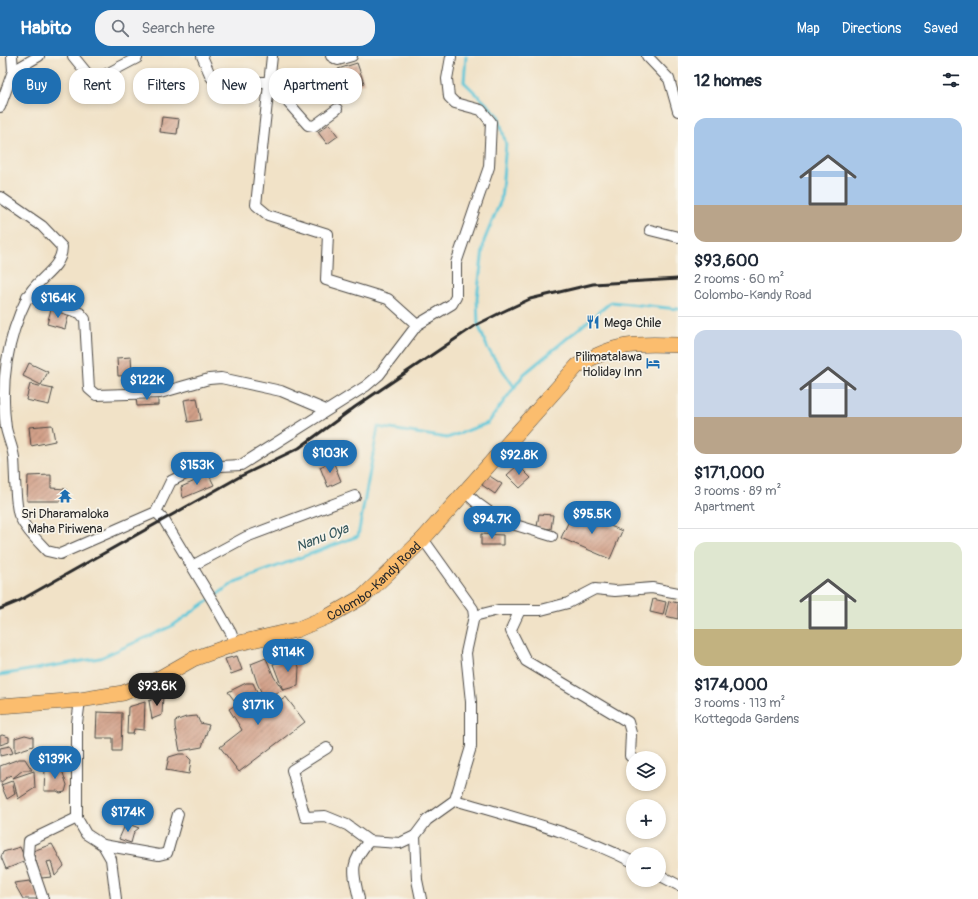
<!DOCTYPE html>
<meta charset="utf-8">
<style>
:root{--surface:#fff;--page:#f2f2f3;--text:#1f2937;--muted:#747a83;--line:#e0e1e3;--accent:#1f6fb2}
body{margin:0;font-family:Pangolin,sans-serif;background:var(--page);color:var(--text);height:100vh;display:flex;flex-direction:column;font-size:15px;white-space:nowrap}
*{box-sizing:border-box;margin:0}
p{font-size:13px;color:var(--muted)}
.icon{flex:none;width:22px;height:22px;fill:none;stroke:currentColor;stroke-width:2;stroke-linecap:round;stroke-linejoin:round}
.map{position:relative;flex:1;overflow:hidden}
.sheet{display:flex;flex-direction:column;background:var(--surface);width:300px}
.sheet>*{flex:none}
.hud{position:absolute;left:12px;top:12px;width:380px;height:36px;display:flex;gap:8px}
.tools{position:absolute;left:626px;top:695px;display:grid;gap:8px}
.tools a{display:grid;place-items:center;width:40px;height:40px;border-radius:50%;background:var(--surface);box-shadow:0 2px 6px #0003;font-size:20px}
.price{position:absolute;translate:-50% -34px;padding:0 9px;border-radius:14px;background:var(--accent);color:#fff;font-size:13px;line-height:26px;filter:drop-shadow(0 1px 2px #0008)}
.price::after{content:'';position:absolute;left:50%;top:24px;width:12px;height:9px;margin-left:-6px;background:inherit;clip-path:polygon(0 0,100% 0,50% 100%)}
.price.on{background:#222;color:#fff}
ul{padding:0;list-style:none}
li{display:grid;align-content:center;gap:8px;height:212px;padding:0 16px}
li+li{border-top:1px solid var(--line)}
li span{display:grid;place-items:center;height:124px;border-radius:12px;color:#555}
li>.icon{margin-inline-start:auto}
span .icon{width:72px;height:72px;fill:#fffc;stroke-width:1}
li b{font-size:17px}
h2{display:flex;justify-content:space-between;align-items:center;height:48px;padding:0 16px;font-size:17px}
.pill{padding:0 14px;border-radius:16px;background:var(--surface);box-shadow:0 2px 6px #0003;font-size:14px;line-height:36px}
.pill.on{background:var(--accent);color:#fff}
header{display:flex;align-items:center;gap:24px;box-sizing:border-box;height:56px;padding:0 20px;background:var(--accent);color:#fff}
header strong{font-size:19px}
nav{display:flex;gap:22px;margin-inline-start:auto;font-size:14px}
.search{width:280px;height:36px;background:var(--page);display:flex;align-items:center;gap:10px;box-sizing:border-box;padding:0 14px;border-radius:16px;color:var(--muted);font-size:15px}
main{display:flex;flex:1;min-height:0}
.map>svg:first-child{display:block}
</style>
<header>
<strong>Habito</strong>
<div class="search"><svg class="icon" aria-label="search" viewBox="0 0 24 24"><circle cx="10" cy="10" r="6"/><path d="M15 15l6 6"/></svg>Search here</div>
<nav><a>Map</a><a>Directions</a><a>Saved</a></nav>
</header>
<main>
<div class="map">
<svg width="678" height="843" viewBox="0 0 678 843">
<defs>
<pattern id="building-hatch" width="6" height="6" patternUnits="userSpaceOnUse"><rect width="6" height="6" fill="#d2a089"/><path d="M-1 1l2-2M0 6l6-6M5 7l2-2" fill="none" stroke="#ab8370"/></pattern>
</defs>
<rect width="100%" height="100%" fill="#f7f3e8"/>
<filter id="ink" filterUnits="userSpaceOnUse"><feTurbulence type="fractalNoise" baseFrequency=".025" numOctaves="2"/><feDisplacementMap in="SourceGraphic" scale="8" xChannelSelector="R" yChannelSelector="G"/><feConvolveMatrix kernelMatrix="1 2 1 2 8 2 1 2 1" color-interpolation-filters="sRGB"/></filter>
<filter id="wash" filterUnits="userSpaceOnUse"><feTurbulence type="fractalNoise" baseFrequency=".012" numOctaves="4" result="noise"/><feDisplacementMap in="SourceGraphic" scale="16" xChannelSelector="R" yChannelSelector="G"/><feGaussianBlur stdDeviation="0.9" result="paint"/><feColorMatrix in="noise" values="0 0 0 0 0 0 0 0 0 0 0 0 0 0 0 0 0 1.4 0 .05"/><feComposite in="paint" operator="in"/></filter>
<g filter="url(#wash)">
<rect width="100%" height="100%" fill="#f1e2c7"/>
<g fill="none" stroke-linecap="round" stroke-linejoin="round">
<g stroke="#5dc6d8" stroke-width="3">
<path d="M466,0L464,26L498,59L506,88L501,144L484,185L477,242L478,268L488,293L515,332"/>
<path d="M0,619L100,602L172,570L235,526L358,480L378,371L447,382L488,367L524,318L611,246L678,253"/>
</g>
</g>
<g id="blocks">
<g fill="url(#building-hatch)">
<path d="M357,7L364,27L345,34L338,13Z"/>
<path d="M162,61L179,63L177,78L160,76Z"/>
<path d="M329,68L338,80L327,88L318,76Z"/>
<path d="M51,253L69,257L65,273L47,268Z"/>
<path d="M131,301L132,319L118,320L117,302Z"/>
<path d="M29,307L48,316L41,329L23,320Z"/>
<path d="M30,328L53,333L49,349L26,344Z"/>
<path d="M158,340V349L137,350L136,342Z"/>
<path d="M197,342L201,364L188,366L184,344Z"/>
<path d="M52,369L55,385L31,390L29,371Z"/>
<path d="M333,405L341,425L328,431L320,411Z"/>
<path d="M518,409L531,422L520,432L507,419Z"/>
<path d="M51,419V432L66,433L65,445H27L28,420Z"/>
<path d="M209,419L214,429L183,442L181,431Z"/>
<path d="M488,419L502,428L495,438L482,429Z"/>
<path d="M574,454L622,475L610,503L561,482Z"/>
<path d="M539,458L553,459L551,473L537,471Z"/>
<path d="M481,478L503,479V489H481Z"/>
<path d="M653,543L666,546L663,559L650,556Z"/>
<path d="M669,545L678,547V563L665,560Z"/>
<path d="M294,599L299,611L298,630L283,634L273,608Z"/>
<path d="M237,600L242,614L231,618L225,603Z"/>
<path d="M266,602L274,621L283,634L264,642L257,627L251,608Z"/>
<path d="M246,627H253L263,648L268,654L286,641L305,666L239,716L220,691L242,674L229,653L237,648L228,636Z"/>
<path d="M163,638L162,659L152,663L149,645Z"/>
<path d="M145,646L144,674L134,673L133,678H127L128,651Z"/>
<path d="M97,656L122,657L121,695H113V682H96Z"/>
<path d="M197,660L200,667L209,669L202,691L180,695L175,671V665L186,661Z"/>
<path d="M2,679L9,681V686L0,689V680Z"/>
<path d="M25,679L33,681V690L15,696V682Z"/>
<path d="M10,690L13,697L0,700V692Z"/>
<path d="M179,698H185L191,704L189,718L166,714L169,701Z"/>
<path d="M19,703H25L32,714H23L13,722L34,715L35,732L18,743L13,722L10,719L0,727V710Z"/>
<path d="M54,710L62,714L67,729L65,736L60,737L57,735H44L45,713Z"/>
<path d="M12,725L15,738L7,743L1,729Z"/>
<path d="M126,767L139,772L134,776L131,787L119,783Z"/>
<path d="M52,788L64,810L55,820L51,805L47,806L52,821L41,822L33,795Z"/>
<path d="M20,791L26,805L6,813L1,801L3,796Z"/>
<path d="M30,825L40,843H23L14,827Z"/>
</g>
</g>
</g>
<g filter="url(#ink)">
<use href="#blocks" fill-opacity="0" stroke="#494642" stroke-width="1"/>
<g fill="none" stroke-linecap="round" stroke-linejoin="round">
<g stroke="#494642" stroke-width="12">
<g id="minor">
<path d="M73,0L90,21L99,22L137,2"/>
<path d="M202,0L211,21L216,26H270L308,69L314,70L337,53"/>
<path d="M272,0L256,149L268,159L328,178L326,224L388,243L417,269"/>
<path d="M331,0L338,4L352,0"/>
<path d="M647,0L669,23L678,55"/>
<path d="M13,15L39,0"/>
<path d="M0,51L13,15L12,0"/>
<path d="M0,141L42,170L62,191C62,214 35,223 27,242C7,282 0,328 6,372C8,382 13,392 14,402C15,415 15,448 19,459C25,473 37,484 47,495L60,498L156,456L164,464L214,547L231,577L235,588"/>
<path d="M650,174L678,181"/>
<path d="M27,240L80,257L85,263L89,333L96,339L160,337L209,323L221,322L281,335L326,354"/>
<path d="M465,436L477,447L502,465L552,480"/>
<path d="M156,456L171,425L200,411L241,409L366,330L379,319L417,269L452,248L456,241V207L489,111L491,66L481,54L455,47L449,41L447,23L451,1"/>
<path d="M192,510L246,481L355,440"/>
<path d="M520,554L512,571L511,575L526,605L628,666L631,677L630,700L633,702"/>
<path d="M474,560L498,554H541L568,547L595,533L615,535L652,532L678,537"/>
<path d="M80,644L77,667V762L86,778L103,789L111,803L116,843"/>
<path d="M327,692L292,714L305,761L325,760L347,769L369,785L400,787L415,780"/>
<path d="M455,744C516,762 577,777 633,806"/>
<path d="M103,789L159,799L167,797L178,758"/>
<path d="M659,819L678,829"/>
<path d="M43,843L28,799L29,785L77,762"/>
<path d="M359,843C353,815 349,808 369,785"/>
<path d="M421,843L417,824L415,780L427,764L455,744L471,691V646L466,597L474,560L473,553L423,483"/>
</g>
</g>
<g stroke="#494642" stroke-width="16">
<g id="highway">
<path id="s1" d="M0,650L80,644L123,637L158,623L193,603L235,588L296,574L329,560L364,540L423,483L577,310C616,287 634,287 678,289"/>
</g>
</g>
<use href="#minor" stroke="#fff" stroke-width="10"/>
<use href="#highway" stroke="#fbbd6e" stroke-width="15"/>
<path stroke="#2b2b2b" stroke-width="3" d="M0,553L19,545L241,420L299,392L355,351L476,269L502,256L530,243L593,228L678,223"/>
</g>
</g>
<defs>
<g id="restaurant-bare" transform="scale(1.08)"><path d="M-5-6h1v4h1v-4h1v4h1v-4h1v5L-1.5 .5V6h-2V.5L-5-1ZM5-6V6H3V1.5H1.5Q1.5-4 5-6Z" fill="#1f6fb2" stroke="#f7f3e8" stroke-width="2.5" paint-order="stroke"/></g>
<g id="hotel-bare" transform="scale(1.08)"><path d="M-6-4.5h1.5V1H6V5H4.5V3h-9V5H-6ZM-4 0a1.8 1.8 0 1 1 3.6 0ZM.5 0V-2.5h3Q6-2.5 6 0Z" fill="#1f6fb2" stroke="#f7f3e8" stroke-width="2.5" paint-order="stroke"/></g>
<g id="temple-bare" transform="scale(1.08)"><path d="M0-6L5-2H3V0L6.5 2.5H4V6H1.5V3h-3V6H-4V2.5H-6.5L-3 0V-2H-5Z" fill="#1f6fb2" stroke="#f7f3e8" stroke-width="2.5" paint-order="stroke"/></g>
</defs>
<g fill-rule="evenodd">
<use href="#restaurant-bare" x="593" y="266"/>
<use href="#hotel-bare" x="653" y="307"/>
<use href="#temple-bare" x="65" y="440"/>
</g>
<g text-anchor="middle" stroke-width="3.5" stroke-linejoin="round" paint-order="stroke">
<g font-size="13" fill="#2b2b2b" stroke="#f7f3e8" text-anchor="start">
<text x="604" y="271">Mega Chile</text>
<text x="642" y="305" text-anchor="end">Pilimatalawa<tspan x="642" dy="15">Holiday Inn</tspan></text>
<text x="65" y="462" text-anchor="middle">Sri Dharamaloka<tspan x="65" dy="15">Maha Piriwena</tspan></text>
</g>
<g font-size="13" fill="#2b2b2b" stroke="#f7f3e8">
<text dy="5" stroke="none"><textPath href="#s1" startOffset="402">Colombo-Kandy Road</textPath></text>
</g>
<g font-size="14" font-style="italic" fill="#3a5a5f" stroke="#f7f3e8">
<text transform="translate(322 481) rotate(-21)" y="5">Nanu Oya</text>
</g>
</g>
</svg>
<div class="tools">
<a><svg class="icon" aria-label="layers" viewBox="0 0 24 24"><path d="M12 4l9 5-9 5-9-5zM3 14l9 5 9-5"/></svg></a>
<a>+</a>
<a>−</a>
</div>
<b class="price" style="left:58px;top:263px">$164K</b>
<b class="price" style="left:147px;top:345px">$122K</b>
<b class="price" style="left:330px;top:418px">$103K</b>
<b class="price" style="left:519px;top:420px">$92.8K</b>
<b class="price" style="left:197px;top:430px">$153K</b>
<b class="price" style="left:592px;top:479px">$95.5K</b>
<b class="price" style="left:492px;top:484px">$94.7K</b>
<b class="price" style="left:288px;top:617px">$114K</b>
<b class="price on" style="left:157px;top:651px">$93.6K</b>
<b class="price" style="left:258px;top:670px">$171K</b>
<b class="price" style="left:55px;top:724px">$139K</b>
<b class="price" style="left:128px;top:777px">$174K</b>
<div class="hud">
<a class="pill on">Buy</a>
<a class="pill">Rent</a>
<a class="pill">Filters</a>
<a class="pill">New</a>
<a class="pill">Apartment</a>
</div>
</div>
<section class="sheet">
<h2>12 homes<svg class="icon" aria-label="filters" viewBox="0 0 24 24"><path d="M4 7h16M4 17h16"/><circle cx="9" cy="7" r="2"/><circle cx="15" cy="17" r="2"/></svg></h2>
<ul>
<li><span style="background:linear-gradient(#a9c7e8 70%,#b9a48a 0)"><svg class="icon" aria-label="home" viewBox="0 0 24 24"><path d="M3 11l9-7 9 7M6 9v11h12V9"/></svg></span><div><b>$93,600</b><p>2 rooms · 60 m²</p><p>Colombo-Kandy Road</p></div></li>
<li><span style="background:linear-gradient(#c9d6e8 70%,#b9a48a 0)"><svg class="icon" aria-label="home" viewBox="0 0 24 24"><path d="M3 11l9-7 9 7M6 9v11h12V9"/></svg></span><div><b>$171,000</b><p>3 rooms · 89 m²</p><p>Apartment</p></div></li>
<li><span style="background:linear-gradient(#dfe7d0 70%,#c2b280 0)"><svg class="icon" aria-label="home" viewBox="0 0 24 24"><path d="M3 11l9-7 9 7M6 9v11h12V9"/></svg></span><div><b>$174,000</b><p>3 rooms · 113 m²</p><p>Kottegoda Gardens</p></div></li>
</ul>
</section>
</main>
